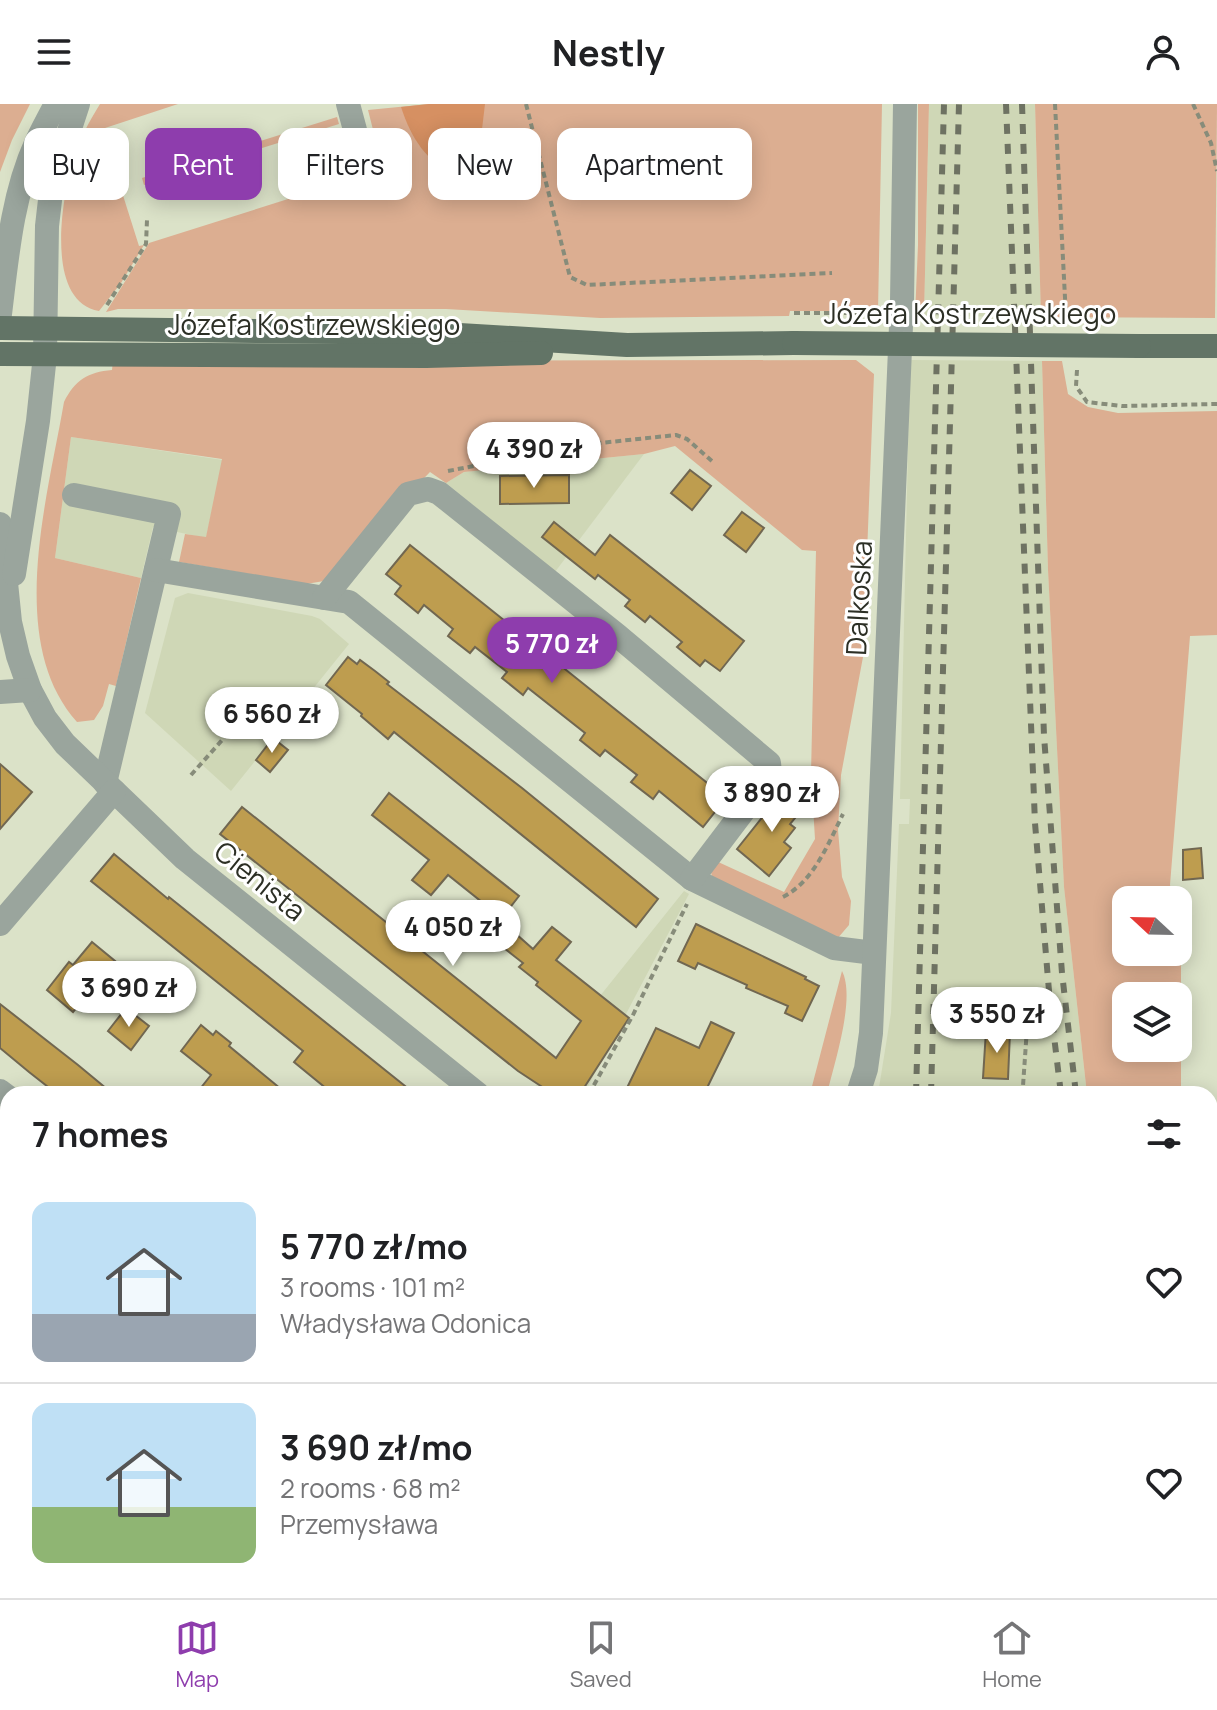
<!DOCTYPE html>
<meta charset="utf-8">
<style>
:root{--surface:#fff;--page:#f2f2f2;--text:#202124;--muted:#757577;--line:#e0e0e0;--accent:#8e3dad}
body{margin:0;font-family:Manrope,sans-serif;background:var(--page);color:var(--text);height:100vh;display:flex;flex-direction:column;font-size:30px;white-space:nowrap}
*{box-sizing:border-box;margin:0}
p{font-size:26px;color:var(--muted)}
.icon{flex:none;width:44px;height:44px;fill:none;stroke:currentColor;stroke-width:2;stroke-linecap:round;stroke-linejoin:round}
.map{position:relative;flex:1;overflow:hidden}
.panel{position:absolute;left:0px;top:982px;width:1218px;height:512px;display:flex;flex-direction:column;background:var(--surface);border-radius:24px 24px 0 0;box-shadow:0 4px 20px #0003}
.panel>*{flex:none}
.banner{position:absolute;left:24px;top:24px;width:800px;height:72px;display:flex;gap:16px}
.needle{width:52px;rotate:292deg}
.fabs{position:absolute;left:1112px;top:782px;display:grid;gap:16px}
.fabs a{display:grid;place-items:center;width:80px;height:80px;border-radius:16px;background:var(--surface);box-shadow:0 4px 20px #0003;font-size:40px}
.price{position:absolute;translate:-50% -68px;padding:0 18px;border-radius:28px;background:#fff;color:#222;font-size:26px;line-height:52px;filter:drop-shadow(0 2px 4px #0008)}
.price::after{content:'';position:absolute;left:50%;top:48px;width:24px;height:18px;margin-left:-12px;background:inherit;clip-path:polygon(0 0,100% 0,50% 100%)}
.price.active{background:var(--accent);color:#fff}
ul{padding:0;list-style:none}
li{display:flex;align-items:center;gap:24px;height:200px;padding:0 32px}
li+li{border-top:2px solid var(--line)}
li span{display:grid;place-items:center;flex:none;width:224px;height:160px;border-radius:16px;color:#555}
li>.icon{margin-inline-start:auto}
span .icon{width:96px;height:96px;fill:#fffc;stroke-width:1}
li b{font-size:34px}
h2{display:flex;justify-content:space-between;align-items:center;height:96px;padding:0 32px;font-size:34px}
.tag{padding:0 28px;border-radius:16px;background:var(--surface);box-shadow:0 4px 20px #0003;font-size:28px;line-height:72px}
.tag.active{background:var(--accent);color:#fff}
header{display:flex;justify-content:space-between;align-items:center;height:104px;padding:0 32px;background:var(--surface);font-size:36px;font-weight:700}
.tabs{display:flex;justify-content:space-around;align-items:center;height:112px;border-top:2px solid var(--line);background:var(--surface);font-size:22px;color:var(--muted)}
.tabs a{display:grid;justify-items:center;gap:4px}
.tabs .active{color:var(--accent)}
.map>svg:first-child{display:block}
</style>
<header><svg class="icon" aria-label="menu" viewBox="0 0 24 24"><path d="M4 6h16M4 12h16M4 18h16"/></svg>Nestly<svg class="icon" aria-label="person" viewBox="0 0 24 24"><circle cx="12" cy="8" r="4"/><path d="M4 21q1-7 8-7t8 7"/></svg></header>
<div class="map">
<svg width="1217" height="1494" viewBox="0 0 1217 1494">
<rect width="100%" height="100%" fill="#dbe2c8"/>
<g fill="#cfd7b6">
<path d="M929,0H1035L1041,213L924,212Z"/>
<path d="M910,256L1042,257L1048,466L1064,783L1087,990H878L891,909L899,720H909L910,695H900Z"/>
<path d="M71,333L223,356L206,434L153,423L141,474L55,454Z"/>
<path d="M644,350L555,468L446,379L464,368Z"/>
<path d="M188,489L312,512L320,515L349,540L231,687L145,609L175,494Z"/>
<path d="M684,787L689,790L584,990H525L538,980L580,917Z"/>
</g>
<g fill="#dcae91" fill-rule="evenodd">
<path d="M0,0H30L12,36L0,68Z"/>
<path d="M100,0H178L102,25L139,142L144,141L121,179L99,207C44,197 62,94 73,56C79,36 89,18 100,0Z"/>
<path d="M429,0H882L878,207H790L789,212L600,214L446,205H118L106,208L149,139L383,65L368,6Z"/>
<path d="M918,0H929L924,212H915L918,141Z"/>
<path d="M1035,0H1217L1215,214L1041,213Z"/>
<path d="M337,13L339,20L144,81L142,74Z"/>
<path d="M856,256L874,270L863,553L841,671L838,726L842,773L851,797L849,821L837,835L712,773L711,768L716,757L784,788L815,735L811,670L816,447L802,446L675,342L644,350L464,368L446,379L430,368L324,477L306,480L179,458L185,430L206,433L222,355L71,333L55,454L141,474L116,582L109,580L103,602L94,616L77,618C5,538 48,392 64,298C75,276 88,268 112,266L113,257Z"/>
<path d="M1042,257H1062L1068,290L1088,303L1118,309L1217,307V531L1190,532L1170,781L1174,796H1126V848H1178V813L1181,827V990H1087L1064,783L1048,466ZM1126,892H1178V944H1126Z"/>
<path d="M842,867C856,894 834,960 827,990H810Z"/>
<path d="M1210,1066L1217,1068V1266L1210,1264Z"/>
<path d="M1014,1486H1153L1155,1494H1010Z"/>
</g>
<path fill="#d69062" d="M429,0H485L480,42L471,68L456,73C425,55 412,36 401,3Z"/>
<g fill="#be9d4f" stroke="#716751" stroke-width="2">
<path d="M690,366L711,382L692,406L671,389Z"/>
<path d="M569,371V399L500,400V372Z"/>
<path d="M742,408L764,424L746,448L724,431Z"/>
<path d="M554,418L595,451L610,431L744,537L720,567L705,556L700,562L677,543L682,538L650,512L645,518L625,502L630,496L598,471L595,475L542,433Z"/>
<path d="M410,441L726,694L703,723L659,687L653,695L631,678L637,671L605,646L600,652L580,636L585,629L528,584L523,591L502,574L507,568L475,543L470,549L448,532L453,525L424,501L418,509L395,490L401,482L386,470Z"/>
<path d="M348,553L357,560L360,556L375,567L389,578L387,580L522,684L658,795L636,823L394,628L388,635L361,612L362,610L326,581Z"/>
<path d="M273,634L288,646L270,668L256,656Z"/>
<path d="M0,660L32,688L0,725Z"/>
<path d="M784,686L805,702L790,720L795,724L784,738L791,744L769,772L737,745Z"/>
<path d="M389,689L519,792L502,814L448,771L431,791L412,776L429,756L372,711Z"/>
<path d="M242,703L556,954L581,917L536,881L538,878L519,863L523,859L477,823L490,807L533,845L552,823L571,838L556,856L629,914L580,990H553L518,967L220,730Z"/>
<path d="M1201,744L1203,774L1183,776V746Z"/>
<path d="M114,750L168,795L169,793L415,990H333L294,958L303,947L91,777Z"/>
<path d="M696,820L806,873L805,875L819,882L802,917L785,909L788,902L746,884L747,881L698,859L695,865L678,857Z"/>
<path d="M92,838L115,857L73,908L47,886L69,858L73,861Z"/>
<path d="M0,900L78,961L113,990H57L29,968L0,944Z"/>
<path d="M126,904L149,922L131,946L108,927Z"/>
<path d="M711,918L734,929L704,990H624L656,924L699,944Z"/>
<path d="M201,921L213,931L216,927L231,939L229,942L287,990H196L211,971L181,947Z"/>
<path d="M986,927L1010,928L1008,975L983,974Z"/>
</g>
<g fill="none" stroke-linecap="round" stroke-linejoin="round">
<g stroke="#878c7a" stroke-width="4" stroke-dasharray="6 4" stroke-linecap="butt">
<path d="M526,0L570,173L587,181L832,169"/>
<path d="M1055,0L1066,213"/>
<path d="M1193,0L1211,39L1217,67"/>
<path d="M107,201L146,140L147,116"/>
<path d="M794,209H880"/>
<path d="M1077,266L1076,282L1087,298L1122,302L1217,300"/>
<path d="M448,367L581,341L676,331L687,335L714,359"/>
<path d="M191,671L232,625"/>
<path d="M783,793C814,777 828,740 843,710"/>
<path d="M589,990L633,911L687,800"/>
<path d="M1027,990L1023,982L1027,924"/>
</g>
<g stroke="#9aa59d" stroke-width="24">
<path d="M348,0L362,52"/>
<path d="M0,210C7,153 12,92 36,39C42,26 49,13 56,0"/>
<path d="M74,391L169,410L105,679"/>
<path d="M0,420L10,518L18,552L30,586L45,614L65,640L185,755L478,990"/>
<path d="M156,466L349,498L692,775L834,844L874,849"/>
<path d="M14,470L38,317L45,251L47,122L52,79L78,0"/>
<path d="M324,494L408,390L428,385L439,389L618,532L769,659L770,669L764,680L692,775"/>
<path d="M0,588L30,586"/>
<path d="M0,820L114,687"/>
<path d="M0,987L8,993"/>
<path d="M858,990L866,965L871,929L902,198L905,0"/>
<path d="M1210,1284L1217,1286"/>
<path d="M0,1366L8,1373"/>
<path d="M1217,1370L1213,1393L1217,1410"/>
<path d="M150,1486L160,1494"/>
<path d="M681,1494L684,1486"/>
<path d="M976,1494L978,1486"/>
</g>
<g stroke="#627466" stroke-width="24">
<path d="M0,224L426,229L627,241L794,239"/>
<path d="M1139,242H1217"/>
<path d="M0,250L426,252L541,249"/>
</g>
<g stroke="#6e7262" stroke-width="6" stroke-dasharray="10 10" stroke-linecap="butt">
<path d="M1006,0L1035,719L1050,899L1061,990"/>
<path d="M1022,0L1044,632L1062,869L1076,990"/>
<path d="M916,990L944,0"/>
<path d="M931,990L959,0"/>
<path d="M1164,1486L1167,1494"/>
<path d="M1180,1486L1183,1494"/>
<path d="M902,1494V1486"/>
<path d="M917,1494V1486"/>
</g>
<path stroke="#627466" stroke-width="24" d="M794,239L1139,242"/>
</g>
<g text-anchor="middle" stroke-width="6" stroke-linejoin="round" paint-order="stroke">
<g font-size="28" fill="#2c2f25" stroke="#fff">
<text x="970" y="220">Józefa Kostrzewskiego</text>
<text x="314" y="231">Józefa Kostrzewskiego</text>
<text transform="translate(859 494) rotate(-87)" y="10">Dalkoska</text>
<text transform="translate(260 777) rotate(39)" y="10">Cienista</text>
</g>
</g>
</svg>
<div class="fabs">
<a><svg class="needle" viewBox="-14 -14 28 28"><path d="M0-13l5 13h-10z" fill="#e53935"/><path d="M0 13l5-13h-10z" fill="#757577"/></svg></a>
<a><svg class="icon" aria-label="layers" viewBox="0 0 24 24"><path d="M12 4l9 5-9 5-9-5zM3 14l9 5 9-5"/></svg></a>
</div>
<b class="price" style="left:534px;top:386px">4 390 zł</b>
<b class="price active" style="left:552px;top:581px">5 770 zł</b>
<b class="price" style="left:272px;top:651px">6 560 zł</b>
<b class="price" style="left:772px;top:730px">3 890 zł</b>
<b class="price" style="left:453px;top:864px">4 050 zł</b>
<b class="price" style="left:129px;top:925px">3 690 zł</b>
<b class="price" style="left:997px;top:951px">3 550 zł</b>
<div class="banner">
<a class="tag">Buy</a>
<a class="tag active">Rent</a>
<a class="tag">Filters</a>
<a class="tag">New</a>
<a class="tag">Apartment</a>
</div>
<section class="panel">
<h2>7 homes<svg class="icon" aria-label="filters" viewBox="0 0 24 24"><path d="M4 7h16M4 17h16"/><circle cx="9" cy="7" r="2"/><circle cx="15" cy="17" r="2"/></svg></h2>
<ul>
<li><span style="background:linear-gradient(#bfe0f5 70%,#9aa5b1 0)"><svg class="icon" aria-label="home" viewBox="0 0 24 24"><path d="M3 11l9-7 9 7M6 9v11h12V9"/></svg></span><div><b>5 770 zł/mo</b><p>3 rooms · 101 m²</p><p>Władysława Odonica</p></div><svg class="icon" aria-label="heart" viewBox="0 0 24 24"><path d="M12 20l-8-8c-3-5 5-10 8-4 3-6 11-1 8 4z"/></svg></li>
<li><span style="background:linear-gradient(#bfe0f5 65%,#8fb573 0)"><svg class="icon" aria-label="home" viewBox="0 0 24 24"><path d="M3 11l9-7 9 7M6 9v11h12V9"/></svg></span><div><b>3 690 zł/mo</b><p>2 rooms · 68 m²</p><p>Przemysława</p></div><svg class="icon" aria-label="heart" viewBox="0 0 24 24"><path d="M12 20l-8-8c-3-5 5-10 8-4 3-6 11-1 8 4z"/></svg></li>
</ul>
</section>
</div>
<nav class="tabs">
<a class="active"><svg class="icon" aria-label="map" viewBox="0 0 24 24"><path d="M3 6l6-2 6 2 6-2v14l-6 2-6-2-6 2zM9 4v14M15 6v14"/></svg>Map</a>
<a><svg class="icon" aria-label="saved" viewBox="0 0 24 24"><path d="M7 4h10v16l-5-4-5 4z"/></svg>Saved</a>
<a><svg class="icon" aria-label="home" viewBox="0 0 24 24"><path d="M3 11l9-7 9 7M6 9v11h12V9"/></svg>Home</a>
</nav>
